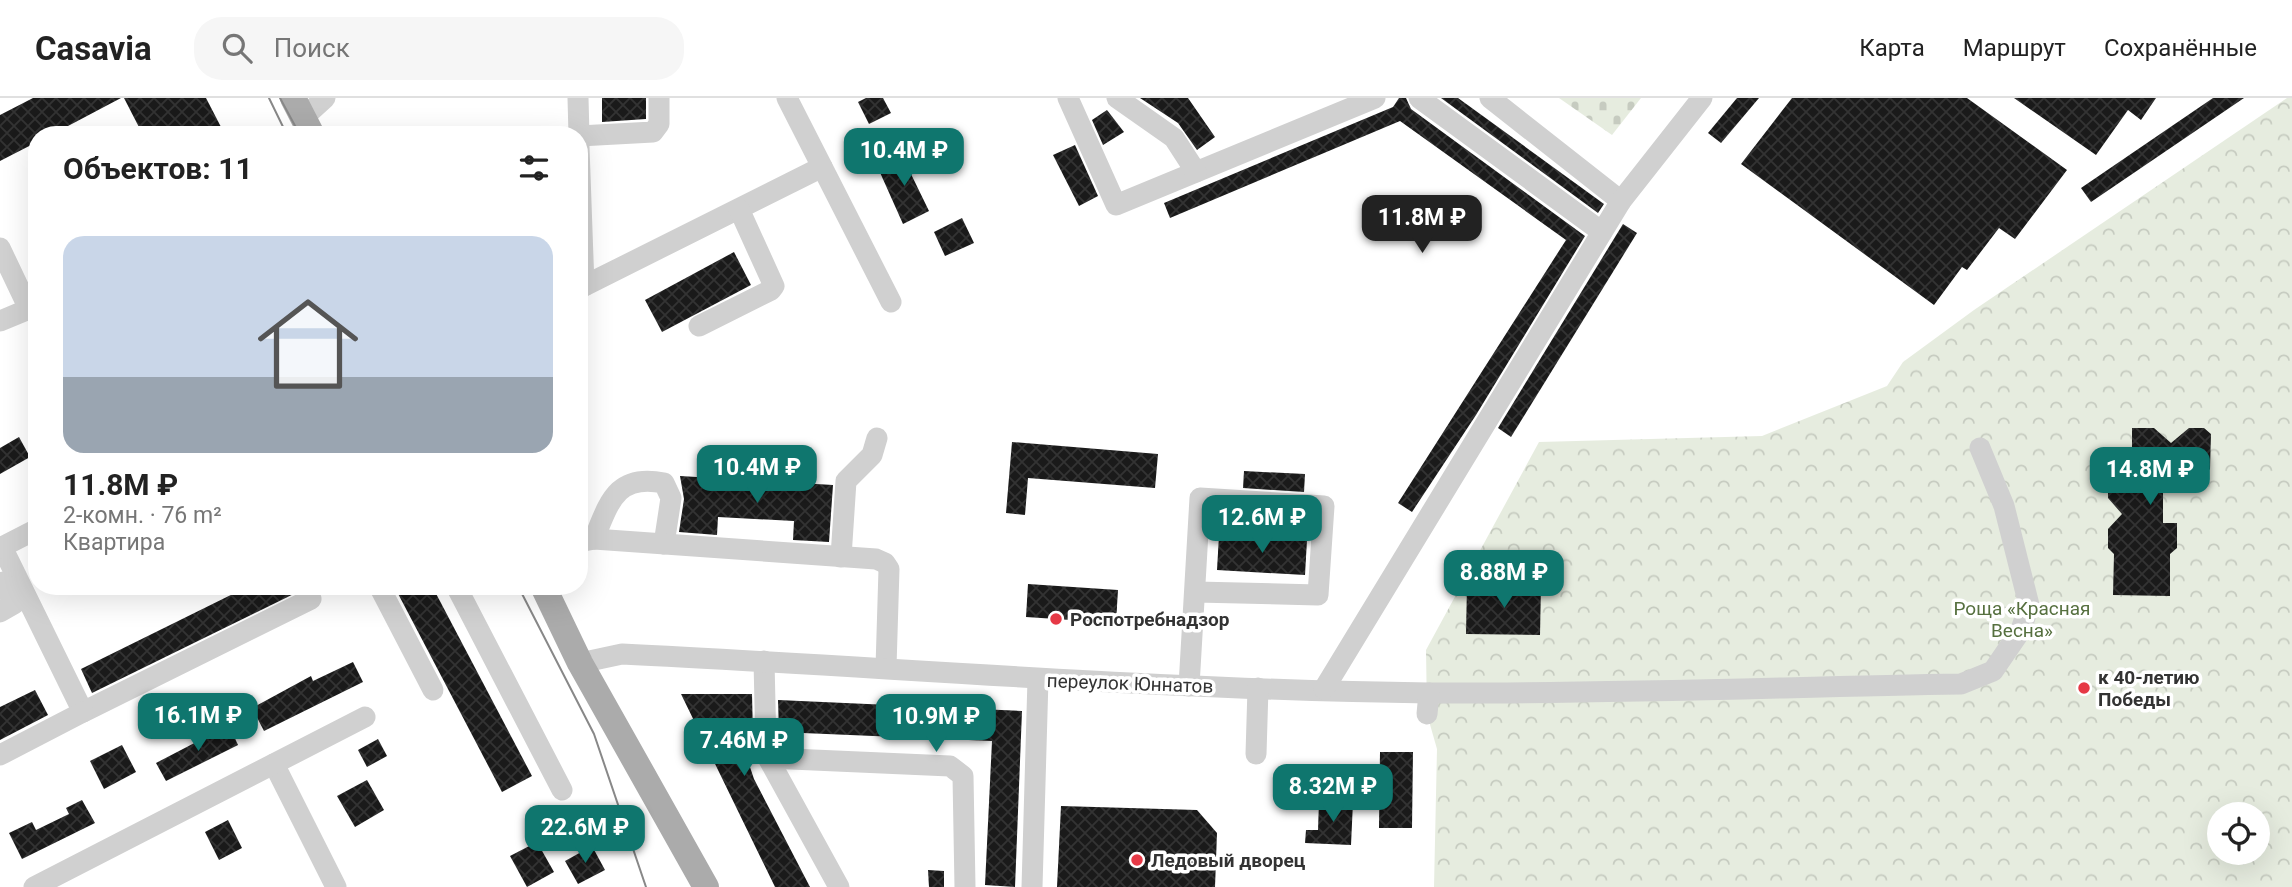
<!DOCTYPE html>
<html lang="ru">
<meta charset="utf-8">
<style>
:root{--surface:#fff;--page:#f6f6f6;--text:#222;--muted:#767676;--line:#e0e0e0;--accent:#0f766e}
body{margin:0;font-family:Roboto,sans-serif;background:var(--page);color:var(--text);height:100vh;display:flex;flex-direction:column;font-size:26px;white-space:nowrap}
*{box-sizing:border-box;margin:0}
p{font-size:23px;color:var(--muted)}
.icon{flex:none;width:38px;height:38px;fill:none;stroke:currentColor;stroke-width:2;stroke-linecap:round;stroke-linejoin:round}
.map{position:relative;flex:1;overflow:hidden}
.side{position:absolute;left:28px;top:28px;width:560px;height:469px;display:flex;flex-direction:column;background:var(--surface);border-radius:28px;box-shadow:0 7px 28px #0002}
.side>*{flex:none}
.fabs{position:absolute;left:2207px;top:704px;display:grid;gap:14px}
.fabs a{display:grid;place-items:center;width:63px;height:63px;border-radius:50%;background:var(--surface);box-shadow:0 7px 28px #0002;font-size:35px}
.price{position:absolute;translate:-50% -60px;padding:0 16px;border-radius:14px;background:var(--accent);color:#fff;font-size:23px;line-height:46px;filter:drop-shadow(0 2px 4px #0008)}
.price::after{content:'';position:absolute;left:50%;top:42px;width:21px;height:16px;margin-left:-10px;background:inherit;clip-path:polygon(0 0,100% 0,50% 100%)}
.price.current{background:#222;color:#fff}
ul{padding:0;list-style:none}
li{display:grid;align-content:center;gap:14px;height:371px;padding:0 35px}
li span{display:grid;place-items:center;height:217px;border-radius:21px;color:#555}
li>.icon{margin-inline-start:auto}
span .icon{width:126px;height:126px;fill:#fffc;stroke-width:1}
li b{font-size:30px}
h2{display:flex;justify-content:space-between;align-items:center;height:84px;padding:0 35px;font-size:30px}
header{display:flex;align-items:center;gap:42px;box-sizing:border-box;height:98px;padding:0 35px;background:var(--surface);border-bottom:2px solid var(--line)}
header strong{font-size:33px}
nav{display:flex;gap:38px;margin-inline-start:auto;font-size:24px}
.search{width:490px;height:63px;background:var(--page);display:flex;align-items:center;gap:18px;box-sizing:border-box;padding:0 24px;border-radius:28px;color:var(--muted);font-size:26px}
.map>svg:first-child{display:block}
</style>
<header>
<strong>Casavia</strong>
<div class="search"><svg class="icon" aria-label="search" viewBox="0 0 24 24"><circle cx="10" cy="10" r="6"/><path d="M15 15l6 6"/></svg>Поиск</div>
<nav><a>Карта</a><a>Маршрут</a><a>Сохранённые</a></nav>
</header>
<div class="map">
<svg width="2292" height="789" viewBox="0 0 2292 789">
<defs>
<pattern id="forest-crowns" width="20" height="18" patternUnits="userSpaceOnUse" patternTransform="scale(1.75)"><rect width="20" height="18" fill="#e6ecdf"/><path d="M2 6a3 3 0 1 1 6 0M12 15a3 3 0 1 1 6 0" fill="none" stroke="#c6cbc0"/></pattern>
<pattern id="cemetery-stones" width="16" height="16" patternUnits="userSpaceOnUse" patternTransform="scale(1.75)"><rect width="16" height="16" fill="#e6ecdf"/><path d="M2 7V4a2 2 0 0 1 4 0v3zM10 15v-3a2 2 0 0 1 4 0v3z" fill="#c6cbc0"/></pattern>
<pattern id="building-cross-hatch" width="8" height="8" patternUnits="userSpaceOnUse" patternTransform="scale(1.75)"><rect width="8" height="8" fill="#1a1a1a"/><path d="M0 0l8 8M0 8l8-8" fill="none" stroke="#333"/></pattern>
</defs>
<rect width="100%" height="100%" fill="#fff"/>
<path fill="url(#forest-crowns)" fill-rule="evenodd" d="M2287,0H2292V789H1434L1437,651L1427,616L1426,552L1539,344L1762,338L1887,288L1903,264L1974,212ZM2219,716H2258V754H2219Z"/>
<path fill="url(#cemetery-stones)" d="M1559,0H1641L1612,37Z"/>
<g fill="url(#building-cross-hatch)">
<path d="M33,0H121L51,37H37V44L0,63V17Z"/>
<path d="M124,0H206L221,29L206,37H143Z"/>
<path d="M602,0H646V21L602,24Z"/>
<path d="M866,0H883L891,15L869,26L858,4Z"/>
<path d="M1140,0H1188L1215,39L1197,52L1178,25Z"/>
<path d="M1399,0H1406L1411,11L1585,138L1476,317L1412,414L1398,405L1566,142L1400,23L1170,120L1164,105L1393,9Z"/>
<path d="M1441,0H1458L1604,106L1598,115Z"/>
<path d="M1737,0H1759L1721,45L1708,35Z"/>
<path d="M1792,0H1967L2067,72L2015,141L1999,130L1967,172L1962,169L1934,207L1741,66Z"/>
<path d="M2014,0H2156L2141,22L2128,12L2096,57Z"/>
<path d="M2213,0H2244L2091,104L2081,90Z"/>
<path d="M1107,12L1124,34L1103,47L1092,22Z"/>
<path d="M1075,47L1098,98L1079,108L1053,57Z"/>
<path d="M910,54L919,72L911,76L929,113L903,126L878,70Z"/>
<path d="M962,120L974,145L945,158L934,134Z"/>
<path d="M1623,126L1637,135L1511,339L1498,330Z"/>
<path d="M734,154L751,187L662,234L645,202Z"/>
<path d="M2132,330H2154L2171,345L2189,330H2204L2211,336L2210,371L2203,378H2163V425H2177V450L2170,456V498L2113,497L2114,456L2108,450V431L2122,416L2108,400V383L2122,369L2123,349H2132Z"/>
<path d="M19,339L30,359L0,376V350Z"/>
<path d="M1012,344L1158,356L1155,390L1028,380L1025,417L1006,415Z"/>
<path d="M1244,373L1305,376L1304,394L1243,390Z"/>
<path d="M680,378L833,387L829,444L793,442L794,423L718,419L717,437L679,434L684,401Z"/>
<path d="M1219,437L1307,442L1305,477L1217,472Z"/>
<path d="M1028,486L1118,492L1116,525L1026,519Z"/>
<path d="M1467,486L1541,487L1540,537L1466,536Z"/>
<path d="M249,488H310L92,595L81,571Z"/>
<path d="M394,488H432L532,678L502,694Z"/>
<path d="M353,564L363,584L264,633L252,610L311,578L313,583Z"/>
<path d="M35,592L48,617L0,642V609Z"/>
<path d="M681,596H752L753,637L743,648L754,681L810,789H775Z"/>
<path d="M778,602L1022,613L1015,789L985,787L992,643L779,634Z"/>
<path d="M229,627L238,647L166,683L156,665Z"/>
<path d="M378,641L387,658L367,669L358,652Z"/>
<path d="M122,647L136,674L104,691L90,663Z"/>
<path d="M1380,654H1413L1412,730H1379Z"/>
<path d="M367,682L384,712L355,729L337,698Z"/>
<path d="M82,702L95,725L22,761L9,735L32,724L36,732L69,716L66,710Z"/>
<path d="M1319,703L1353,704L1351,747L1305,745L1306,732H1318Z"/>
<path d="M1061,708L1197,712L1217,735L1215,789H1057Z"/>
<path d="M228,722L242,750L219,762L205,734Z"/>
<path d="M537,744L554,774L527,789L510,758Z"/>
<path d="M592,748L605,772L578,786L565,763Z"/>
<path d="M928,772L944,773V789H929Z"/>
</g>
<g fill="none" stroke-linecap="round" stroke-linejoin="round">
<g stroke="#d0d0d0" stroke-width="21">
<path d="M578,0L579,37"/>
<path d="M787,0L891,204"/>
<path d="M1068,0L1116,107L1375,0"/>
<path d="M1117,0L1174,40L1196,74"/>
<path d="M1419,0L1602,134"/>
<path d="M1490,0L1621,103"/>
<path d="M303,20L325,0"/>
<path d="M579,38L653,34L659,26V0"/>
<path d="M579,49L584,188L579,190"/>
<path d="M0,150L29,211L0,223"/>
<path d="M584,188L822,69"/>
<path d="M699,228L771,192L774,188L739,111"/>
<path d="M594,441C609,405 616,375 664,385L671,400L664,446"/>
<path d="M579,444L594,441L876,461L885,465L889,471L886,569"/>
<path d="M2,449L83,614L311,501"/>
<path d="M0,450L37,431"/>
<path d="M841,459L846,383L872,357L877,340"/>
<path d="M379,488L433,592"/>
<path d="M456,488L562,692"/>
<path d="M0,514L14,506L3,484"/>
<path d="M764,563L766,650L768,660L839,789"/>
<path d="M580,565L622,556C891,569 1160,592 1429,595C1606,596 1784,589 1961,586L1993,573L2021,532L2029,507L2004,408L1980,350"/>
<path d="M1189,588L1200,400L1324,408L1318,497L1196,494"/>
<path d="M1324,591L1621,103L1702,0"/>
<path d="M1427,616L1429,595"/>
<path d="M1256,656L1258,590"/>
<path d="M0,657L83,614"/>
<path d="M768,660L950,668L963,678L965,789"/>
<path d="M274,666L336,789"/>
<path d="M34,789L365,619"/>
<path d="M1032,789L1038,581"/>
</g>
<g stroke="#ababab" stroke-width="26">
<path d="M293,0L312,37"/>
<path d="M543,488L580,565L706,789"/>
</g>
<g stroke="#888" stroke-width="2">
<path d="M269,0L287,37"/>
<path d="M280,0L300,37"/>
<path d="M518,488L594,636L646,789"/>
</g>
</g>
<g fill="#e63946" stroke="#fff" stroke-width="2.5">
<circle cx="1056" cy="521" r="7"/>
<circle cx="2084" cy="590" r="7"/>
<circle cx="1137" cy="762" r="7"/>
</g>
<g text-anchor="middle" stroke-width="7" stroke-linejoin="round" paint-order="stroke">
<g font-size="19" fill="#56703f" stroke="#fff">
<text x="2022" y="517">Роща «Красная<tspan x="2022" dy="22">Весна»</tspan></text>
</g>
<g font-size="19" font-weight="bold" fill="#333" stroke="#fff" text-anchor="start">
<text x="1070" y="528">Роспотребнадзор</text>
<text x="2098" y="586">к 40-летию<tspan x="2098" dy="22">Победы</tspan></text>
<text x="1151" y="769">Ледовый дворец</text>
</g>
<g font-size="19" fill="#333" stroke="#fff">
<text transform="translate(1130 585) rotate(2)" y="7">переулок Юннатов</text>
</g>
</g>
</svg>
<div class="fabs">
<a><svg class="icon" aria-label="locate" viewBox="0 0 24 24"><circle cx="12" cy="12" r="6"/><path d="M12 2v4M12 18v4M2 12h4M18 12h4"/></svg></a>
</div>
<b class="price" style="left:904px;top:90px">10.4M ₽</b>
<b class="price current" style="left:1422px;top:157px">11.8M ₽</b>
<b class="price" style="left:757px;top:407px">10.4M ₽</b>
<b class="price" style="left:2150px;top:409px">14.8M ₽</b>
<b class="price" style="left:1262px;top:457px">12.6M ₽</b>
<b class="price" style="left:1504px;top:512px">8.88M ₽</b>
<b class="price" style="left:198px;top:655px">16.1M ₽</b>
<b class="price" style="left:936px;top:656px">10.9M ₽</b>
<b class="price" style="left:744px;top:680px">7.46M ₽</b>
<b class="price" style="left:1333px;top:726px">8.32M ₽</b>
<b class="price" style="left:585px;top:767px">22.6M ₽</b>
<section class="side">
<h2>Объектов: 11<svg class="icon" aria-label="filters" viewBox="0 0 24 24"><path d="M4 7h16M4 17h16"/><circle cx="9" cy="7" r="2"/><circle cx="15" cy="17" r="2"/></svg></h2>
<ul>
<li><span style="background:linear-gradient(#c9d6e8 65%,#9aa5b1 0)"><svg class="icon" aria-label="home" viewBox="0 0 24 24"><path d="M3 11l9-7 9 7M6 9v11h12V9"/></svg></span><div><b>11.8M ₽</b><p>2-комн. · 76 m²</p><p>Квартира</p></div></li>
</ul>
</section>
</div>
